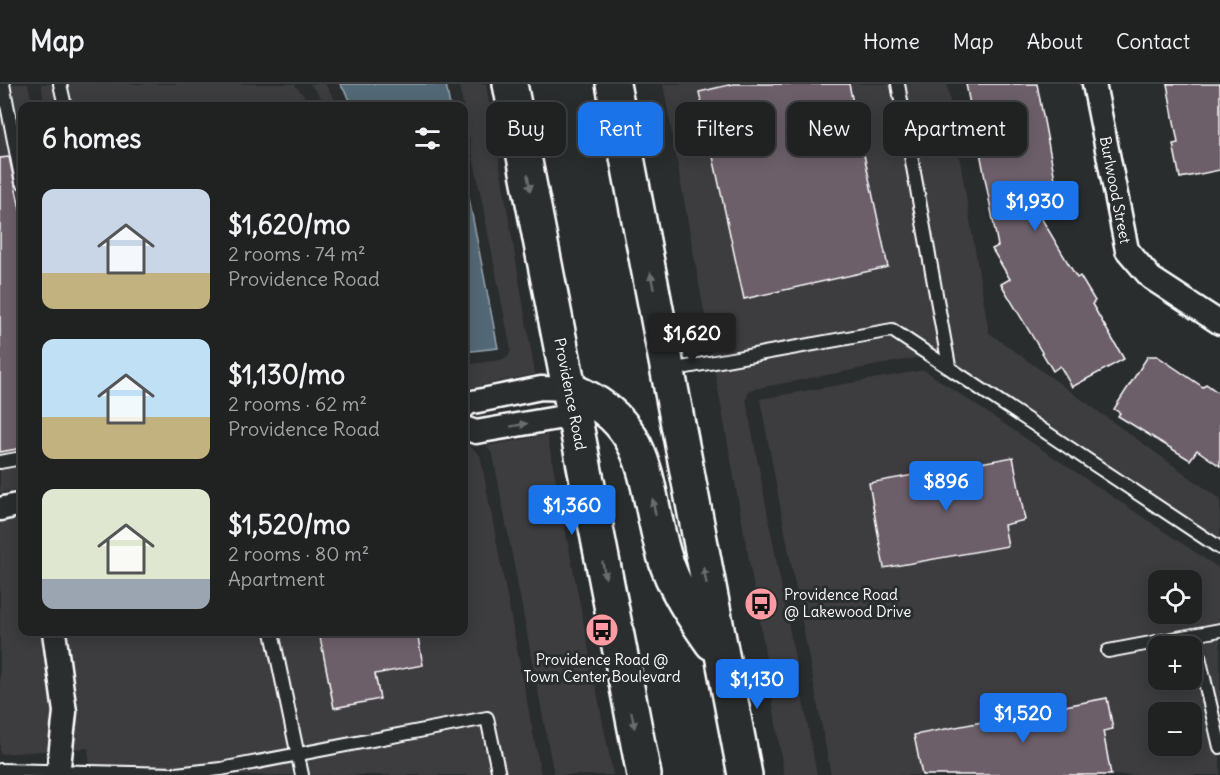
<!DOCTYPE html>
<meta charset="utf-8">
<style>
:root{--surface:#202222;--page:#282a2a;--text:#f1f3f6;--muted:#a2a4a5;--line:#3d3f40;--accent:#1a73e8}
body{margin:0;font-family:Delius,sans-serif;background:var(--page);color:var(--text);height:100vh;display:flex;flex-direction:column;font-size:22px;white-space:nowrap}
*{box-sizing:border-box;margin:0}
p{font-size:20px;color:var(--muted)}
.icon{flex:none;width:33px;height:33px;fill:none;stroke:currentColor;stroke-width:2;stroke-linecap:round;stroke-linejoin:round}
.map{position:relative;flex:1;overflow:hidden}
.details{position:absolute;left:18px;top:18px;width:450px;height:534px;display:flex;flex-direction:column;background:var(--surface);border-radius:12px;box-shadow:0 3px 15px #0003,0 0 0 2px var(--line)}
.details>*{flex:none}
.guide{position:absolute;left:486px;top:18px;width:570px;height:54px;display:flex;gap:12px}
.fabs{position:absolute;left:1148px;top:486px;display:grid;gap:12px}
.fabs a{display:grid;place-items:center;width:54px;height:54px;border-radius:12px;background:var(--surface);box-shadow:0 3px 15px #0003,0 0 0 2px var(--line);font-size:30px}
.price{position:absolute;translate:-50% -51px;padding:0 14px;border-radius:6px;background:var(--accent);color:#fff;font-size:20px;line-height:39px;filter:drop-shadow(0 2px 3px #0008)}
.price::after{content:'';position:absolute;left:50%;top:36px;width:18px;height:14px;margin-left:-9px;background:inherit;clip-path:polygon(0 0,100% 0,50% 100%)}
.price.active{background:#222;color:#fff}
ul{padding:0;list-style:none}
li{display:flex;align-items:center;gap:18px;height:150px;padding:0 24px}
li span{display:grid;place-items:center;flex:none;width:168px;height:120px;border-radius:12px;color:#555}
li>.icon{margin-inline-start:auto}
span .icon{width:72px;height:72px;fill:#fffc;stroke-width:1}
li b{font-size:26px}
h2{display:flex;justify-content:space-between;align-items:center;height:72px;padding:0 24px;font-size:26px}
.tag{padding:0 21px;border-radius:12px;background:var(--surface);box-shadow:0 3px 15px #0003,0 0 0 2px var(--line);font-size:21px;line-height:54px}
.tag.active{background:var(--accent);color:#fff}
header{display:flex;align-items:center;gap:36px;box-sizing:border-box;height:84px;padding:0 30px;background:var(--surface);border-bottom:2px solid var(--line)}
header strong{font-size:28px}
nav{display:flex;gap:33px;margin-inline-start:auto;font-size:21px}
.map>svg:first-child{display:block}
</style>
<header>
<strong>Map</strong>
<nav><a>Home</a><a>Map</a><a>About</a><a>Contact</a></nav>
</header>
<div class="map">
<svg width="1220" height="691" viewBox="0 0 1220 691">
<rect width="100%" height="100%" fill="#2a2d2e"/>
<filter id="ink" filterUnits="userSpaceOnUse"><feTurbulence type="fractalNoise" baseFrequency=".0167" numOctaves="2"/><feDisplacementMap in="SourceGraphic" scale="12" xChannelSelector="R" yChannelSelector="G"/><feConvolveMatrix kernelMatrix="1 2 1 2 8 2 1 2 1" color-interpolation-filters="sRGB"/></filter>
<g filter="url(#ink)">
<g fill="#3e3c40" fill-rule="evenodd">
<path d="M0,0H28L33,22H22V404L0,409Z"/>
<path d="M41,0H294L312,22H45Z"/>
<path d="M310,0H325L339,22H328Z"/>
<path d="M459,0H486L535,290L464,305V281L501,276L508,273L511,266Z"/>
<path d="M663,0H947L989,249L1220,415V470L931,276L920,273L749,306L746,316L817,691H784L760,537Z"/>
<path d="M924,286L1220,485V691H831L760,315ZM1158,496H1191V530H1158ZM1158,562H1191V596H1158ZM1158,628H1191V662H1158Z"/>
<path d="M547,351L613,691H554L493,371L487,362Z"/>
<path d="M464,357L480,371L541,691H91L88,664L0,670V434L22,431V548H464Z"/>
</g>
<g fill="#536876" stroke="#98a4ad" stroke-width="1.5">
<path d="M340,0H446L450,22H354Z"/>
<path d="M464,89L498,264L464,268Z"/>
</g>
<g fill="#6c5e6b" stroke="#fff" stroke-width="1.5">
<path d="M733,0H849L888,183L744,215L699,8Z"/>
<path d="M966,0H1037L1059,116L1034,122L1077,194L1080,192L1095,217L1092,220L1124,275L1072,303L1060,282L1053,287L1001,200L1010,195L992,165L998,162L980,68L973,69L969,47L975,46Z"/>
<path d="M1167,0H1220V86L1180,94L1173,60L1178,59Z"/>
<path d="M9,73L22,134V364L0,368V74Z"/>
<path d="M1148,272H1157L1203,303L1206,300L1220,310V382L1197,366L1190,376L1118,332L1120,329L1114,325Z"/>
<path d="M1013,373L1025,436L1004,441L1008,462L884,484L869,399Z"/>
<path d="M319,548H417L423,581L375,590L380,615L334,624Z"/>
<path d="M1107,614L1113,645L1103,647L1111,691H922L914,651Z"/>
</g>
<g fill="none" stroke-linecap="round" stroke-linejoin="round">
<g stroke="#fff" stroke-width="16">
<g id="service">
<path d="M3,0L22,98"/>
<path d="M60,0L65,22"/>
<path d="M898,0L949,282"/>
<path d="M670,286L892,246L1220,464"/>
<path d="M0,378L22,374"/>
<path d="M272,548L302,691"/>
<path d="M1194,551L1220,663"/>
<path d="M1108,567L1220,546"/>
<path d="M0,686L176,690L221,685L487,634L499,691"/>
</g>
</g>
<g stroke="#fff" stroke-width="27">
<g id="minor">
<path d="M1094,0L1127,166L1151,194L1220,239"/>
<path d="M464,323L468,319L541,304L568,305"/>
<path d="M464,344L476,348L575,331"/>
<path d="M0,425L22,420"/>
<path d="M54,548L65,628L58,691"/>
</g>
</g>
<g stroke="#fff" stroke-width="38">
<g id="secondary">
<path d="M510,0L644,691"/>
<path d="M613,0L745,691"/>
<path d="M568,305C653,337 643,400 664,471C673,503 693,532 712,559"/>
</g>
</g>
<use href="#service" stroke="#2a2d2e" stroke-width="12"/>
<use href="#minor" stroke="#2a2d2e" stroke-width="22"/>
<use href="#secondary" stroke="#2a2d2e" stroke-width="33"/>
</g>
<defs><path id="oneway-solid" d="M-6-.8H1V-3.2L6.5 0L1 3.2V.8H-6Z" transform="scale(1.5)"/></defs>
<g fill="#6a6c6d">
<use href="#oneway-solid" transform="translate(529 99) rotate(79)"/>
<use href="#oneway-solid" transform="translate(652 197) rotate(-101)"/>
<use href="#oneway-solid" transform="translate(519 341) rotate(-10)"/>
<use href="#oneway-solid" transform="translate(654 423) rotate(-101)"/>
<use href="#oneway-solid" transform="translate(604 486) rotate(79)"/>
<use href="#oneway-solid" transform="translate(705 492) rotate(-101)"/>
<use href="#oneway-solid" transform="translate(633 636) rotate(79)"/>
</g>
</g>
<defs>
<g id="bus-disc" transform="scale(1.725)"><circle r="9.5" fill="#ff9aa2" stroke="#2a2d2e"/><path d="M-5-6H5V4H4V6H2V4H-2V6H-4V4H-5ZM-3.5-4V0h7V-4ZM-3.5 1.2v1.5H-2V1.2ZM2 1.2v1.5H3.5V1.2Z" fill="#111"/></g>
</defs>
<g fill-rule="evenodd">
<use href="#bus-disc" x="761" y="520"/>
<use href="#bus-disc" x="602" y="546"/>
</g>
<g text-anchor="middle" stroke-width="6" stroke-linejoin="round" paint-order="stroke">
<g font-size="15" fill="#fff" stroke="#2a2d2e">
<text transform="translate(1115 106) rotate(79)" y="5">Burlwood Street</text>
<text transform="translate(570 310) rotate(79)" y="5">Providence Road</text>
</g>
<g font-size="15" fill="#fff" stroke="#2a2d2e" text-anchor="start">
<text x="784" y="516">Providence Road<tspan x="784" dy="17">@ Lakewood Drive</tspan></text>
<text x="602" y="581" text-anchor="middle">Providence Road @<tspan x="602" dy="17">Town Center Boulevard</tspan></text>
</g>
</g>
</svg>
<div class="fabs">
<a><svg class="icon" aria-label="locate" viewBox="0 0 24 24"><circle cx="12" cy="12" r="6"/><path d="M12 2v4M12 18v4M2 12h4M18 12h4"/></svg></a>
<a>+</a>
<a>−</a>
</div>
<b class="price" style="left:1035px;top:148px">$1,930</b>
<b class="price active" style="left:692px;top:280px">$1,620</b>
<b class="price" style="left:946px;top:428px">$896</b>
<b class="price" style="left:572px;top:452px">$1,360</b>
<b class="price" style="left:757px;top:626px">$1,130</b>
<b class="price" style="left:1023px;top:660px">$1,520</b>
<div class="guide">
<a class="tag">Buy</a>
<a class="tag active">Rent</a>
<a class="tag">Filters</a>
<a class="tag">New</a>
<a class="tag">Apartment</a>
</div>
<section class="details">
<h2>6 homes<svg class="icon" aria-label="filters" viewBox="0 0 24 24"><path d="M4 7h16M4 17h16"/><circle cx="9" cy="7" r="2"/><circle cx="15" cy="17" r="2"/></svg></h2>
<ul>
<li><span style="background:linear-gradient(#c9d6e8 70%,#c2b280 0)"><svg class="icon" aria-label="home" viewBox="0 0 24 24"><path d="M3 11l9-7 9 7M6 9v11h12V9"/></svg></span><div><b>$1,620/mo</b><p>2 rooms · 74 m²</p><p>Providence Road</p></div></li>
<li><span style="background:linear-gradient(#bfe0f5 65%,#c2b280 0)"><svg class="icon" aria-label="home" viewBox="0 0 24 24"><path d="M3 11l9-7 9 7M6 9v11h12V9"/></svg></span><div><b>$1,130/mo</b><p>2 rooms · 62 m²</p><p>Providence Road</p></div></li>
<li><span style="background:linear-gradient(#dfe7d0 75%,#9aa5b1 0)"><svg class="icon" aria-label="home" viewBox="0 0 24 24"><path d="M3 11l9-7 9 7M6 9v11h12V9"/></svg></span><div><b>$1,520/mo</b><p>2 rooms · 80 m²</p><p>Apartment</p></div></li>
</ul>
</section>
</div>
